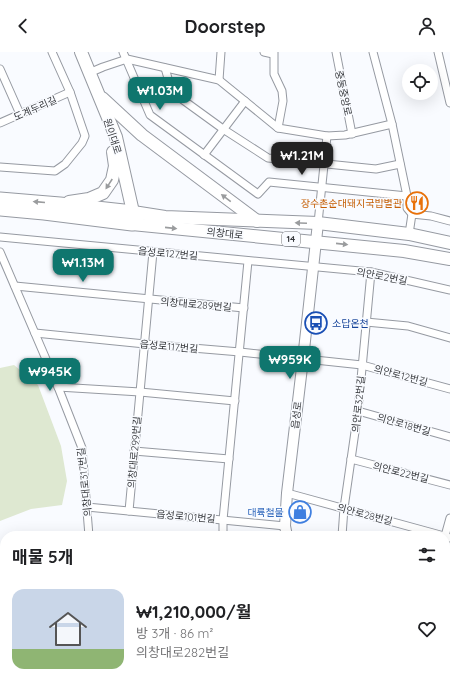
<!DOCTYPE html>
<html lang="ko">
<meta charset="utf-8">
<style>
:root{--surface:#fff;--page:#f6f6f6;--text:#202124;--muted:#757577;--accent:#0f766e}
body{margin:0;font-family:Quicksand,"Noto Sans KR",sans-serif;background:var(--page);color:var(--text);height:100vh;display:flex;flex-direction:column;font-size:15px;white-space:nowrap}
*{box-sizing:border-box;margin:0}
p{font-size:13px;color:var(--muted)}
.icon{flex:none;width:22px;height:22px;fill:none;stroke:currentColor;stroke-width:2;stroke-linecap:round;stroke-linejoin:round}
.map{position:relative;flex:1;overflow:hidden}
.side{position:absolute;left:0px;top:479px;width:450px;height:156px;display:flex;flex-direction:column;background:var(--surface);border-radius:16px 16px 0 0;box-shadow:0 4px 16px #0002}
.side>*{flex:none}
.fabs{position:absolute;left:402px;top:12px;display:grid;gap:8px}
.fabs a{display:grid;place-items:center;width:36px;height:36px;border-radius:50%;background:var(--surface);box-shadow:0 4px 16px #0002;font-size:20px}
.price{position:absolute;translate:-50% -34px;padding:0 9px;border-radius:8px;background:var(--accent);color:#fff;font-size:13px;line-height:26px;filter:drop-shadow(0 1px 2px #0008)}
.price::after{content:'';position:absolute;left:50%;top:24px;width:12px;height:9px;margin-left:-6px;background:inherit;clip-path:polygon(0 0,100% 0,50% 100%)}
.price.active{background:#222;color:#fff}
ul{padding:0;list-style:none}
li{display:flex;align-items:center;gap:12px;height:100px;padding:0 12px}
li span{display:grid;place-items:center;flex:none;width:112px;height:80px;border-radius:12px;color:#555}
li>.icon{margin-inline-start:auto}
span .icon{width:48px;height:48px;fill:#fffc;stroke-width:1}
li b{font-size:17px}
h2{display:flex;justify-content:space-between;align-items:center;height:48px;padding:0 12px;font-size:17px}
header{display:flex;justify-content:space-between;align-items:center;height:52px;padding:0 12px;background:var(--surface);font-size:18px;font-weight:700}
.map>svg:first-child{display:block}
</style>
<header><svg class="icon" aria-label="back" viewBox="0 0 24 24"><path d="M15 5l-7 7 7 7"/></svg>Doorstep<svg class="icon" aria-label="person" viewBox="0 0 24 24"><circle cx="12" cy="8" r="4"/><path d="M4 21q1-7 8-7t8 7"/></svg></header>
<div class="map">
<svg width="450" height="635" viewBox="0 0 450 635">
<rect width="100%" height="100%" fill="#f9fbff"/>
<g fill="#dee8d1">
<path d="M14,313L38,333L61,394L67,429L62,453L31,457L0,469V316Z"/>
<path d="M0,560L5,568V585L0,587Z"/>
</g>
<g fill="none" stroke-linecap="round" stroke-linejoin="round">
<g stroke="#969aa2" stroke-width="9">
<g id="street">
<path d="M123,0L150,63L258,142L269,130L407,144"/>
<path d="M264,0L273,2"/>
<path d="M274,0V22L282,39L283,49L278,76"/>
<path d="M336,0L352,82"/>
<path d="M373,0L392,72L407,144V156L412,162"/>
<path d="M438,0L450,51"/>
<path d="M165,16L172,40L223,77L268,106L376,117L400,112"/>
<path d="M0,17L20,62"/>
<path d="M89,21L103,15L127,7L219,28L278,76L327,84L345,83L392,72"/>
<path d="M219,28L221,0"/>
<path d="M0,71L70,40"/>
<path d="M204,103L245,49"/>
<path d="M0,115L55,119L65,112L82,91L85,84L70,40L52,0"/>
<path d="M318,171L327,84"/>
<path d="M409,182L412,162L431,164L450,169"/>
<path d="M0,185L371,220L450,238"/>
<path d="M0,200L58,335L82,396L89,484"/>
<path d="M15,234L244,256"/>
<path d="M366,270L408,274L450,286"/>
<path d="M35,281L145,292L240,300L362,313L450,337"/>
<path d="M58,335L140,340L235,349"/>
<path d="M358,359L450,385"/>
<path d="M134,399L229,407"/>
<path d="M351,407L450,433"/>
<path d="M287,441L444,484"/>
<path d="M87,455L285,474"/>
<path d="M129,459L153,200"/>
<path d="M450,466L445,484L450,486"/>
<path d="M223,484V468L248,209"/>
<path d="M342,484L344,456L358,359L371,220"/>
<path d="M445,550L450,551"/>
<path d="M104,630V635"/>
<path d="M308,630L316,635"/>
<path d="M294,635L295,630"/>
<path d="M413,635L414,630"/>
</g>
</g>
<g stroke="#969aa2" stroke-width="12">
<g id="secondary">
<path d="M287,484L285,474L287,441L303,307L318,171"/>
<path d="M445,610L450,611"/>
</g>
</g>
<g stroke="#969aa2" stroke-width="14">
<g id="primary">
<path d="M81,0L116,85L133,160L132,172L404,199L450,207"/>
<path d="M102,46L142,83L257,169"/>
<path d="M69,150L89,147L103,141L112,128L115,114L113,100"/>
<path d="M133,160L165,165L318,171L409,182L450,191"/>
</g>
</g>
<g stroke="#969aa2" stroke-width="15">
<g id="highway">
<path d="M0,147L60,152L133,160"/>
<path d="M0,157L44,161L132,172"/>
</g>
</g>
<use href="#street" stroke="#fff" stroke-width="7"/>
<use href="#secondary" stroke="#fff" stroke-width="10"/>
<use href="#primary" stroke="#fff" stroke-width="12"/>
<use href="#highway" stroke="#fff" stroke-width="13"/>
</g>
<defs><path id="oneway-solid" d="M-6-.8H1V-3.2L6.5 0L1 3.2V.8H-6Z"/></defs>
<g fill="#9a9c9e">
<use href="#oneway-solid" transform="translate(109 132) rotate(123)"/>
<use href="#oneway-solid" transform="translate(226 146) rotate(-143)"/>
<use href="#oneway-solid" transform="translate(39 150) rotate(-175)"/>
<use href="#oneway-solid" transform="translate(301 171) rotate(-178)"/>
<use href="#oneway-solid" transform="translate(171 176) rotate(6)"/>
<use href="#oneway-solid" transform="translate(342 192) rotate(6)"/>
</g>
<defs>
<g id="restaurant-ring" transform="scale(1.15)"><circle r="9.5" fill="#f9fbff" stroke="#e8710a" stroke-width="1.5"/><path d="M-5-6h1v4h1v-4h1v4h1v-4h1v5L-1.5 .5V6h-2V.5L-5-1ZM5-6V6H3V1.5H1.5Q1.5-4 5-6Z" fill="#e8710a"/></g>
<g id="bus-ring" transform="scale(1.15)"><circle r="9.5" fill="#f9fbff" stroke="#1a4fb4" stroke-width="1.5"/><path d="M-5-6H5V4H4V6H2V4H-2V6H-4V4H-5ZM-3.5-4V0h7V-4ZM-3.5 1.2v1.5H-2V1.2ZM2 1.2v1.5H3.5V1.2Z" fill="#1a4fb4"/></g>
<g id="shop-ring" transform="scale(1.15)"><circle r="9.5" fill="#f9fbff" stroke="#3f7fe0" stroke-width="1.5"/><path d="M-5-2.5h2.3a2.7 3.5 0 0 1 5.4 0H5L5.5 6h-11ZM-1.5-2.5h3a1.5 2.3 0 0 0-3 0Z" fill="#3f7fe0"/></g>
</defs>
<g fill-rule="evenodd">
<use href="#restaurant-ring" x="417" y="151"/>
<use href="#bus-ring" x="316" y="271"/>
<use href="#shop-ring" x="300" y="460"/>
</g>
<g text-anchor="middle" stroke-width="3" stroke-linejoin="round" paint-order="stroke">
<rect fill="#f9fbff" stroke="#707276" stroke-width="1" x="282" y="180" width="18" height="14" rx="3"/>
<g font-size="9" font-weight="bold" fill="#36383c">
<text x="291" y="190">14</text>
</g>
<g font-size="10" fill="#36383c" stroke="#f9fbff">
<text transform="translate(344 41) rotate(78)" y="4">중동중앙로</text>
<text transform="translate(35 56) rotate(-24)" y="4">도계두리길</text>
<text transform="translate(113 84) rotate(72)" y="4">원이대로</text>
<text transform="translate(225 181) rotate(6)" y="4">의창대로</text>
<text transform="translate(168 201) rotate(5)" y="4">읍성로127번길</text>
<text transform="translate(382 224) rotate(11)" y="4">의안로2번길</text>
<text transform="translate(196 252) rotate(5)" y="4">의창대로289번길</text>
<text transform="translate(169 294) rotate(5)" y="4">읍성로117번길</text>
<text transform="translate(401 323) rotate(15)" y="4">의안로12번길</text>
<text transform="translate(358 352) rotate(-84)" y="4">의안로32번길</text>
<text transform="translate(296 363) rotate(-83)" y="4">읍성로</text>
<text transform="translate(404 372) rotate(16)" y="4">의안로18번길</text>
<text transform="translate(134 400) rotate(-85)" y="4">의창대로299번길</text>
<text transform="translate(401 420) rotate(14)" y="4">의안로22번길</text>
<text transform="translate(84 430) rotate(-96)" y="4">의창대로317번길</text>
<text transform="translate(365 462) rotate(15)" y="4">의안로28번길</text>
<text transform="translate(186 464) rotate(5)" y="4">읍성로101번길</text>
</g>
<g font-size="10" fill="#c56008" stroke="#f9fbff" text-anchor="end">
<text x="402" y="155">장수촌순대돼지국밥별관</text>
</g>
<g font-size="10" fill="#164399" stroke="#f9fbff" text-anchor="start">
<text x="332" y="275">소답온천</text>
</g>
<g font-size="10" fill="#366cbe" stroke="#f9fbff" text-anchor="end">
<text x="284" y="464">대륙철물</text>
</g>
</g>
</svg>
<div class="fabs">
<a><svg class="icon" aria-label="locate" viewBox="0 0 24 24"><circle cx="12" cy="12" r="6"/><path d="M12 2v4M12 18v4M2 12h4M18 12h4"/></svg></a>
</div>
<b class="price" style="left:160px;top:59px">₩1.03M</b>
<b class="price active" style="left:302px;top:124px">₩1.21M</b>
<b class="price" style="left:83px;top:231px">₩1.13M</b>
<b class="price" style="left:290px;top:328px">₩959K</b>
<b class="price" style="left:50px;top:340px">₩945K</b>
<section class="side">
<h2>매물 5개<svg class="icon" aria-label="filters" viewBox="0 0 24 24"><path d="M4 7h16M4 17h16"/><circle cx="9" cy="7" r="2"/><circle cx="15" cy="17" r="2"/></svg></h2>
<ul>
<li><span style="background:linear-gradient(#c9d6e8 75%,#8fb573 0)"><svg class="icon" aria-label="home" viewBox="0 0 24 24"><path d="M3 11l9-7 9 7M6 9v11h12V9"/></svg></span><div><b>₩1,210,000/월</b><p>방 3개 · 86 m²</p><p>의창대로282번길</p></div><svg class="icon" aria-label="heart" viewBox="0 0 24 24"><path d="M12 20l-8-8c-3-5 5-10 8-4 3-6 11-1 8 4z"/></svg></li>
</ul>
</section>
</div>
